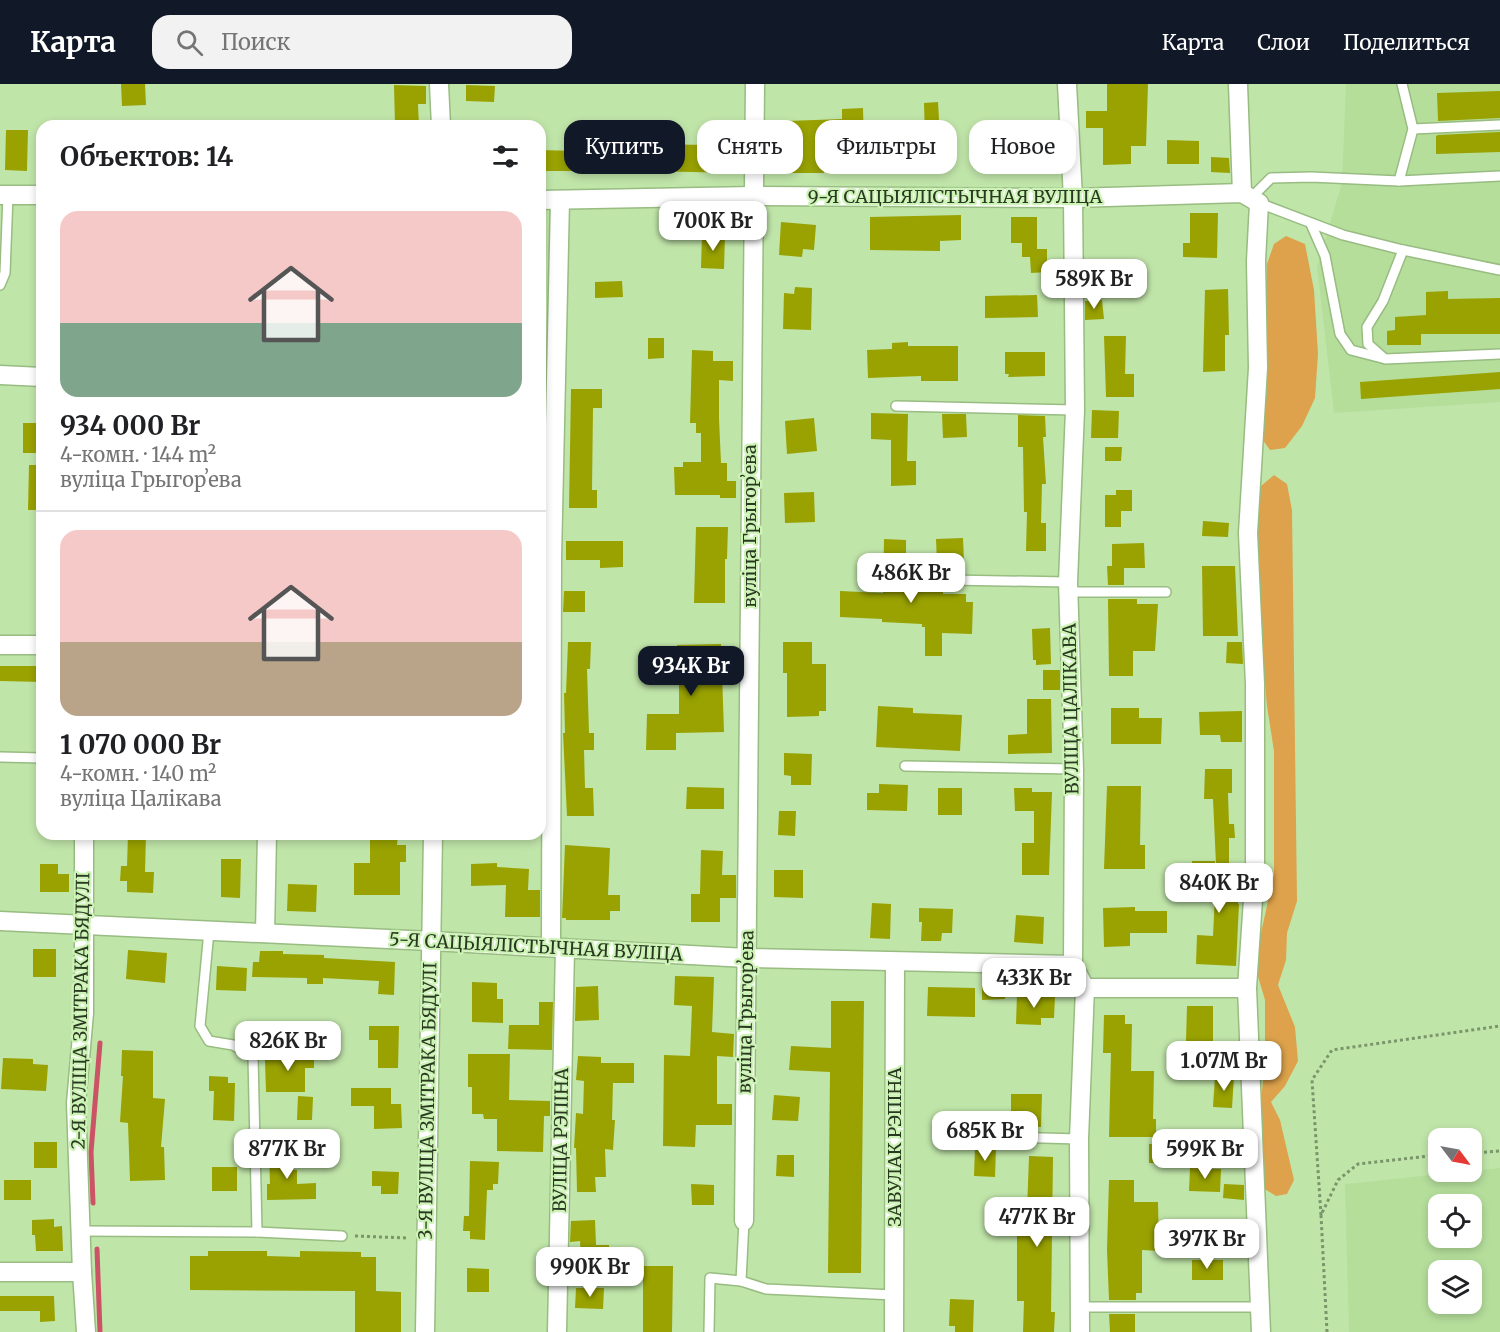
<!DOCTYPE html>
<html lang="ru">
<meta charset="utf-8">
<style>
:root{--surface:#fff;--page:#f2f2f2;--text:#202124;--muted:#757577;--line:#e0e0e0;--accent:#111827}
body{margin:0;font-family:Merriweather,serif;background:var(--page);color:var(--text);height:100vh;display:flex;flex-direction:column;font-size:22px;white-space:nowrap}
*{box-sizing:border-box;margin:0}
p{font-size:20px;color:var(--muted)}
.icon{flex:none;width:33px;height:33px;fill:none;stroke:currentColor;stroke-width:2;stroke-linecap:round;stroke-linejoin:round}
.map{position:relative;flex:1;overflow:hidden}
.panel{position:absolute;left:36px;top:36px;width:510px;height:720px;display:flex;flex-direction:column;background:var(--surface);border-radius:18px;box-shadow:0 3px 9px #0003}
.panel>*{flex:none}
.guide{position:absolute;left:564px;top:36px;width:570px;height:54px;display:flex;gap:12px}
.needle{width:39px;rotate:122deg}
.tools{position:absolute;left:1428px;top:1044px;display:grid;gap:12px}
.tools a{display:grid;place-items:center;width:54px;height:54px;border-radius:12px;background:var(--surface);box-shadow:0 3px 9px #0003;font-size:30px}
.price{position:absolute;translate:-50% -51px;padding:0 14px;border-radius:12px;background:#fff;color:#222;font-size:20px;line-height:39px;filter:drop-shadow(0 2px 3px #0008)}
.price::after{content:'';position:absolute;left:50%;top:36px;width:18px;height:14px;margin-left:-9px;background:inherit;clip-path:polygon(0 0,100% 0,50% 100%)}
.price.active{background:var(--accent);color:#fff}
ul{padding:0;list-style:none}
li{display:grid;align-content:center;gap:12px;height:318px;padding:0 24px}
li+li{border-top:2px solid var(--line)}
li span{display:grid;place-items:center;height:186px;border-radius:18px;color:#555}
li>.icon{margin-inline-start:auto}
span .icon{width:108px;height:108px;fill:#fffc;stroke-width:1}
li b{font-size:26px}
h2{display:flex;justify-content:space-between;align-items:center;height:72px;padding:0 24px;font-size:26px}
.tag{padding:0 21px;border-radius:18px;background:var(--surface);box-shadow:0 3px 9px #0003;font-size:21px;line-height:54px}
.tag.active{background:var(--accent);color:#fff}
header{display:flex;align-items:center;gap:36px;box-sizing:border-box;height:84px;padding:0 30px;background:var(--accent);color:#fff}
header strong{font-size:28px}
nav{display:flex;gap:33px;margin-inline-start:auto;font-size:21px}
.search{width:420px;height:54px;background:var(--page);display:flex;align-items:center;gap:15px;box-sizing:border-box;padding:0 21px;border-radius:18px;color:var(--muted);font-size:22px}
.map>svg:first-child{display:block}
</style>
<header>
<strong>Карта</strong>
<div class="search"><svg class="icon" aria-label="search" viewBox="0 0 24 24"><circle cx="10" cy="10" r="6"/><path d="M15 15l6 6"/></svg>Поиск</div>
<nav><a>Карта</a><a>Слои</a><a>Поделиться</a></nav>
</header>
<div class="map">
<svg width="1500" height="1248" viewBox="0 0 1500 1248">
<rect width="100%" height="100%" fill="#c0e5a9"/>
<g fill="#b5de9b" fill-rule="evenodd">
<path d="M1346,0H1500V318L1334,329L1317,182L1342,99Z"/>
<path d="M1500,1084V1248H1349L1345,1100ZM1438,1120H1472V1154H1438ZM1438,1186H1472V1220H1438Z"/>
</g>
<g fill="#dda24b">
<path d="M1286,152L1305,160L1314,206L1318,270L1315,314L1302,342L1285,364L1270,366L1262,355L1267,180L1274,160Z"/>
<path d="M1274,391L1287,400L1292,426L1297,817L1287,849L1286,876L1278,901L1295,943L1298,977L1285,1002L1271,1018L1280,1036L1294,1096L1287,1110L1276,1112L1263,1104L1261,1017L1265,976V916L1257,889L1261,849L1274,790V667L1267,622L1254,473L1261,402Z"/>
</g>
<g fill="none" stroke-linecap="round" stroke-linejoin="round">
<g stroke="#cc5365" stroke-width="5">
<path d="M93,1119L91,1068L100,959"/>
<path d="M97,1165L100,1248"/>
</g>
</g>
<g fill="#99a200">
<path d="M121,0H145L146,21L122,22Z"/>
<path d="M1107,0H1148L1146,62H1131V80L1103,81V44H1086V27H1107Z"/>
<path d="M394,1L426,2V20H418L419,42H395Z"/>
<path d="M466,1L495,2L494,18L466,17Z"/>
<path d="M1500,7V34L1438,37L1437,9Z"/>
<path d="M938,18L940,54H925L924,19Z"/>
<path d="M863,24L864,62H871L870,86L824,85V89H785L784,74H777V58H787V37L842,35V25Z"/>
<path d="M707,41L729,42L728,71H738V89L647,87L648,60L707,61Z"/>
<path d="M6,46H28L27,87L5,86Z"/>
<path d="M576,47H609V87H540V66L576,67Z"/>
<path d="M1048,47V80L994,81V83H972V64L1017,62V48Z"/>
<path d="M1500,48V68L1436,70V52L1438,51Z"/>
<path d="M1167,56L1199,57V80H1167Z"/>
<path d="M940,61V82L914,84L913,62Z"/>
<path d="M1211,73L1229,74L1230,89L1211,88Z"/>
<path d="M1190,129H1218L1217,174L1183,173V159H1190Z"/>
<path d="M961,131V156L940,157V167L870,166V133Z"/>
<path d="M1011,133H1037V165H1047V188L1031,189L1030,173H1022V159H1011Z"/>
<path d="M781,138L816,141L814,166L803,165L802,173L779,171Z"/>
<path d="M702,151H725L724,185L701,184Z"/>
<path d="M1102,179H1125V186L1138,187V206H1102Z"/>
<path d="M622,197L623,213L595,214V198Z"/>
<path d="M795,203L812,204L811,246L783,245L784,209L794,210Z"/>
<path d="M1228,205L1229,251H1225V287L1203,288L1205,206Z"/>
<path d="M1448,207V215L1500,214V250H1421V261H1387V247L1395,246V233L1426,231V208Z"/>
<path d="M1037,211L1038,233L985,234V212Z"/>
<path d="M1102,216L1104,235L1085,236V217Z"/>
<path d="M1104,252H1126L1125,290H1134V313H1106Z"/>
<path d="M648,254H664V274L648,275Z"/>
<path d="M908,258V262H958V297H921V292L868,294L867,266L892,265V259Z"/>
<path d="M692,266L713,267V277H733V297L719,296V335L721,379H727V397H736V414H720V411H675L674,383H683V378H701V349H696V339H690Z"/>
<path d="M1005,268H1045V292L1008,293L1009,290H1005Z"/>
<path d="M1500,288V305L1361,315L1360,298Z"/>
<path d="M571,305H602V324H593L592,406H597V424H569Z"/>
<path d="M1092,326L1119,327L1118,354H1091Z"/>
<path d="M871,329L908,330L907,377H916V401L891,402V356L871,355Z"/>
<path d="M942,330H966L967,353L943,354Z"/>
<path d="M1018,331L1045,332L1046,353H1043L1046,400H1042L1041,439H1046V467H1026L1027,428H1024L1023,363H1018Z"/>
<path d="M814,334L817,367L787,370L785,337Z"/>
<rect x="23" y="339" width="19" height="30"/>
<path d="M1105,363H1122L1121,377H1105Z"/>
<path d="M29,381H42V426H28Z"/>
<path d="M1116,406H1132V427H1121V443H1105V411H1116Z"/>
<path d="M814,408L815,438L785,439L784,409Z"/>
<path d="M1203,437L1229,439L1228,453L1202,452Z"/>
<path d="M696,443H728L727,475H725V519H694Z"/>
<path d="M963,454L964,478L937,479L936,455Z"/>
<path d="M884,455L906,456V488L890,489L887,494L890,500L906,503L943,504V510H966V518H973L972,550L942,549V572H925V543H922V540L882,538V535L840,533V507L883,509Z"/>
<path d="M566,457H623V483L600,484V476H566Z"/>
<path d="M1144,459L1145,484H1124V501H1108L1107,482H1112V460Z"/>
<path d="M1202,482H1235L1238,552H1203Z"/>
<path d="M564,507H585V528H563Z"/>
<path d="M1108,515H1137V520H1158L1155,567H1133V592H1109Z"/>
<path d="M1050,544L1051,580L1036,581V576H1033L1032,545Z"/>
<path d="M568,558H591L590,585H587L589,649H594V666H584L585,704H593L594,732H567L563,649H565L564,609H566Z"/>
<path d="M783,558H812V580H826V627H819V632L787,633V589H783Z"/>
<path d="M1227,558H1242L1243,580L1226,579Z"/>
<path d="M721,560L724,648L676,649V666H646L647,630H679V597H670L669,575H677V561Z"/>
<path d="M0,582H42V598L0,597Z"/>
<rect x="1043" y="586" width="17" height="20"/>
<path d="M1027,615H1051L1052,669L1008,670V651L1027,650Z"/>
<path d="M878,622L913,624V629L962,631L960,667L876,663Z"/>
<path d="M1111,624H1139V634H1162L1161,660H1111Z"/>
<path d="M1242,627V658H1221L1220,651H1200L1199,628Z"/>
<path d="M784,669L812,670L811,701H791V692L784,691Z"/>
<path d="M1205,685H1232V709H1228L1229,740H1234L1235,754H1229V780H1216L1213,715H1204Z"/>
<path d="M879,700L908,701L907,727L867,726V709H879Z"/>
<path d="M1107,702H1141L1140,761H1145V785H1104Z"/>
<path d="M687,703L724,704V725H686Z"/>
<rect x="938" y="704" width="24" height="27"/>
<path d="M1014,704H1032V708H1052L1049,791H1022V759H1034V727H1015Z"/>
<path d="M779,727H796L795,752L778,751Z"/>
<path d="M128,750H146L145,788H154L153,809L127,808V797H120L121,782H127Z"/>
<path d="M370,750H398L397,761H406V778H400V811H354V779H370Z"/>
<path d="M565,761L610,764L608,811H620V827H610V836H566V834H562Z"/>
<path d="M701,766L723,767L722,791H736V814H720V838H691V810H700Z"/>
<path d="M221,775H241L240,814L221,813Z"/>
<path d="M1192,777H1215V786L1238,785V820H1239L1236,882L1196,880L1197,851L1213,852L1215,810H1207V804H1192Z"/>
<path d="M497,779V783L529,785L528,806H540V833H505L506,801L471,802V780Z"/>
<path d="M40,780H58V790H69V808H40Z"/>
<path d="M774,786H803V814L774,813Z"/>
<path d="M288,800L317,801L316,828L287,827Z"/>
<path d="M872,819L891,820L890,855L870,854Z"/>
<path d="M1135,823V827H1167V849H1130V862L1104,863L1103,824Z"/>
<path d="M919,824L953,825L952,849H942L941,857H921L922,838H919Z"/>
<path d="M1016,831L1044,833L1043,860L1014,858Z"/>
<rect x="33" y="865" width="23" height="28"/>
<path d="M128,866L167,869L165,899L126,895Z"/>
<path d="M260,867H283V870L324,871V874L395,878L394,911L378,910L379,897L323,894V900H307V894L252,893L253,878H259Z"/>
<path d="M217,882L247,884L246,907L216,906Z"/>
<path d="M675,892L714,893L712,948L734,950L733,973L717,972V1020H732V1041H696L695,1063L663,1062L664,971L690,972L692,922L674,921Z"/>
<path d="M472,898L497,899V915H503V939L472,938Z"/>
<path d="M1005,898V915L982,916V899Z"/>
<path d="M598,902L599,936L575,937L576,903Z"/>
<path d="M928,903L975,904V933L927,932Z"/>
<path d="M1017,910L1055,912L1054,934H1041V941L1016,940Z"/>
<path d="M831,917H864L861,1189H828L830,988L789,986L791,962L831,964Z"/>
<path d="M539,918H553L552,966L508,965L509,941H539Z"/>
<path d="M1187,922H1213V957H1186Z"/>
<path d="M1104,931H1125V940H1132L1131,987H1154L1153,1035H1156V1053H1109L1111,969H1103Z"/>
<path d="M369,942H399L398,984H378V956H369Z"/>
<path d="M122,966L153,967V1014L165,1015L161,1063H164L165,1096L130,1097L128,1039L120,1038L123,992H121Z"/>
<path d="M314,967V984H305V1008H266L265,976H280V968Z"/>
<path d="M468,970H510L509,1016L550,1017V1032H544L543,1068L497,1067V1035H484L483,1030H472V1003H468Z"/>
<path d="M578,972L601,973V979H634V999H613L612,1036H615L613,1066L605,1065L606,1093H595L596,1108H577L576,1064H574L576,1029L583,1030L584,997L576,996Z"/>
<path d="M3,974L33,975V980L48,981L46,1007L1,1005Z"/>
<path d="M209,992L228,993V999H235L234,1037L213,1036L214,1007H209Z"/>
<path d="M1215,992H1234L1232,1024L1213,1023Z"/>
<path d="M351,1004H391V1020H401L402,1044L374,1045V1022H351Z"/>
<path d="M1011,1010H1042L1041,1043H1016V1029H1011Z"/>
<path d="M774,1011L800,1013L798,1037L772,1036Z"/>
<path d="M298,1012L313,1013L312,1036H297Z"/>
<rect x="34" y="1058" width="23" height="26"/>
<path d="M1149,1060H1177L1176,1080L1149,1079Z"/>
<path d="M975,1063L996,1064L995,1093L974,1092Z"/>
<path d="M269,1068H294V1086H297V1100L316,1099V1115L267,1116V1100H270Z"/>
<path d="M777,1071H794V1093L776,1092Z"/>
<path d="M1029,1072L1053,1073L1051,1228H1055L1054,1248H1023L1024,1217H1017V1127H1027Z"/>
<path d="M470,1077L499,1078L498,1100H493V1106H487L485,1156L470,1155V1147H463L464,1132H469Z"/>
<rect x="212" y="1083" width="25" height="24"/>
<path d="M1190,1084L1221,1085L1220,1108L1189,1107Z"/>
<path d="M372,1087L399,1088L398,1110H381V1102H372Z"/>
<rect x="4" y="1096" width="27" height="20"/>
<path d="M1109,1096H1134V1118H1158L1159,1167L1142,1166V1209H1136V1216H1109L1107,1166Z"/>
<path d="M691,1100L714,1101V1121H692Z"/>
<path d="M1224,1100L1244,1101V1116L1223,1114Z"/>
<path d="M54,1135V1143L62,1142L63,1167H36L35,1151H32V1136Z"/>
<path d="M595,1136L596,1161H609L610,1199H594V1174H581L580,1157L570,1158L571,1137Z"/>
<path d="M208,1167H267V1172L300,1173V1167L361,1168V1173H376V1207L401,1208V1248H355V1207L190,1206V1172H208Z"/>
<rect x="1192" y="1176" width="31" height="20"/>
<path d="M643,1182H673L672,1248H643Z"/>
<path d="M467,1184L489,1185V1208H467Z"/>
<path d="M576,1204H604L603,1225L575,1224Z"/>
<path d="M0,1212H54L55,1237L40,1238V1227H0Z"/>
<path d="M950,1215L974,1216L973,1248H955V1242H949Z"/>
<path d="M1109,1230H1135V1248H1110Z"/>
</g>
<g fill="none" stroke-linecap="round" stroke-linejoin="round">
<g stroke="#98bc81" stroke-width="12">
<g id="lane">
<path d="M1402,0L1413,45L1399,97L1500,92"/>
<path d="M1413,45L1500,41"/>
<path d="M1251,114L1271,94L1311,93L1399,97"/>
<path d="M1259,119L1343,151L1403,166L1500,186"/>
<path d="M1311,140L1325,172L1340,250L1351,266L1382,274"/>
<path d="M1403,166L1383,217L1367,243L1368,260L1385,275L1500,270"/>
<path d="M0,201L5,189L8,111"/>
<path d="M896,322L1075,326"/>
<path d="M894,495L1068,498"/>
<path d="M1068,508H1166"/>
<path d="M0,673L42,674"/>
<path d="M905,682L1074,685"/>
<path d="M209,847L200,942L209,957L233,961L253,973L257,1148"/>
<path d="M967,1052L1079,1055"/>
<path d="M81,1147L257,1148L342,1152"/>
<path d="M741,1197L744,1137"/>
<path d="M1080,1223H1260"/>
<path d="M709,1248L710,1194L741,1197L766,1205L894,1211"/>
</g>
</g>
<g stroke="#98bc81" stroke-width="21">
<g id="street">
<path d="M439,0L441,42"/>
<path d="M1067,0L1073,114L1075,326L1068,498L1074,685L1073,881L1085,904L1079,1055L1080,1248"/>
<path d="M1238,0L1242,109"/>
<path d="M0,111H42"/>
<path d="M540,116L753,112L1073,114L1242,109L1259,119L1256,177L1258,284L1248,449L1255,600V786L1247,904L1261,1248"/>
<path d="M0,291L42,293"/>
<path d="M0,561H42"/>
<path d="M84,750V929L76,1019L82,1188L86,1248"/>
<path d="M0,837L431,857L747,874L1073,881"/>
<path d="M265,849L267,750"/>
<path d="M551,863L552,474L560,116"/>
<path d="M1085,904H1247"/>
<path d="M744,1137L755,0"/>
<path d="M0,1188H82"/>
<path d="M425,1248L433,750"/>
<path d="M557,1248L565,864"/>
<path d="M894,1248L895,879"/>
</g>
</g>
<g stroke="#7a956a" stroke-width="3" stroke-dasharray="3 3" stroke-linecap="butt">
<path d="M1472,1069L1500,1067"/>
<path d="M1321,1131L1312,996L1332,966L1500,942"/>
<path d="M355,1152L408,1154"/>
<path d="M1327,1248L1321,1131L1338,1096L1358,1080L1438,1071"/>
</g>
<use href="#lane" stroke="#fff" stroke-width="9"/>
<use href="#street" stroke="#fff" stroke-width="18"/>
</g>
<g text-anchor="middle" stroke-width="4.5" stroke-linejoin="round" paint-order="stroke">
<g font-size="18" fill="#293820" stroke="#cdf3b6">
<text x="955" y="119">9-Я САЦЫЯЛІСТЫЧНАЯ ВУЛІЦА</text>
<text transform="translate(750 442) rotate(-90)" y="6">вуліца Грыгорʼева</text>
<text transform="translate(1071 625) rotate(-91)" y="6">ВУЛІЦА ЦАЛІКАВА</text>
<text transform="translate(536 863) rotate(3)" y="6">5-Я САЦЫЯЛІСТЫЧНАЯ ВУЛІЦА</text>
<text transform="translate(81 927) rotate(-89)" y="6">2-Я ВУЛІЦА ЗМІТРАКА БЯДУЛІ</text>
<text transform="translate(746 928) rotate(-89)" y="6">вуліца Грыгорʼева</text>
<text transform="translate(428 1017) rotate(-89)" y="6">3-Я ВУЛІЦА ЗМІТРАКА БЯДУЛІ</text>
<text transform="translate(561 1056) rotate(-89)" y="6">ВУЛІЦА РЭПІНА</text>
<text transform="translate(895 1063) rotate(-90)" y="6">ЗАВУЛАК РЭПІНА</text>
</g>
</g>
</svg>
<div class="tools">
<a><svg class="needle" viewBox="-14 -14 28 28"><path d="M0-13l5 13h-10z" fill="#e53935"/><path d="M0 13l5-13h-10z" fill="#757577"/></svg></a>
<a><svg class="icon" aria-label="locate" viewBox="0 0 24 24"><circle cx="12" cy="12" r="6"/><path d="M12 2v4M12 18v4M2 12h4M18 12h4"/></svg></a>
<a><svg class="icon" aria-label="layers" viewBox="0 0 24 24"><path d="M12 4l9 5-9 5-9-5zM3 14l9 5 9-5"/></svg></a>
</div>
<b class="price" style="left:713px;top:168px">700K Br</b>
<b class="price" style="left:1094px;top:226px">589K Br</b>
<b class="price" style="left:911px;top:520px">486K Br</b>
<b class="price active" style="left:691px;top:613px">934K Br</b>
<b class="price" style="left:1219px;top:830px">840K Br</b>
<b class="price" style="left:1034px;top:925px">433K Br</b>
<b class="price" style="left:288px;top:988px">826K Br</b>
<b class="price" style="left:1224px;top:1008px">1.07M Br</b>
<b class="price" style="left:985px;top:1078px">685K Br</b>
<b class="price" style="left:287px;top:1096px">877K Br</b>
<b class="price" style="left:1205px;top:1096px">599K Br</b>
<b class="price" style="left:1037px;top:1164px">477K Br</b>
<b class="price" style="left:1207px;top:1186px">397K Br</b>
<b class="price" style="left:590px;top:1214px">990K Br</b>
<div class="guide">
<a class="tag active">Купить</a>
<a class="tag">Снять</a>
<a class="tag">Фильтры</a>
<a class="tag">Новое</a>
</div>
<section class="panel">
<h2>Объектов: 14<svg class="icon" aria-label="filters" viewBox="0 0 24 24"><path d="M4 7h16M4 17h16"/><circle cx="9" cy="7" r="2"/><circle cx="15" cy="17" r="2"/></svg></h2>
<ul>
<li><span style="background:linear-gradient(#f6c9c9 60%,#7fa58c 0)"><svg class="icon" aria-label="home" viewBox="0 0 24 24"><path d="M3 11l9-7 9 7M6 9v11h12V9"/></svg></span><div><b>934 000 Br</b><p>4-комн. · 144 m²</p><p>вуліца Грыгорʼева</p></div></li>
<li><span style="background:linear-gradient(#f6c9c9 60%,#b9a48a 0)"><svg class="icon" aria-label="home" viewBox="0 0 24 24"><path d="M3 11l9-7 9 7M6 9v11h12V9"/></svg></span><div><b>1 070 000 Br</b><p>4-комн. · 140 m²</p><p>вуліца Цалікава</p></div></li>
</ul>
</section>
</div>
